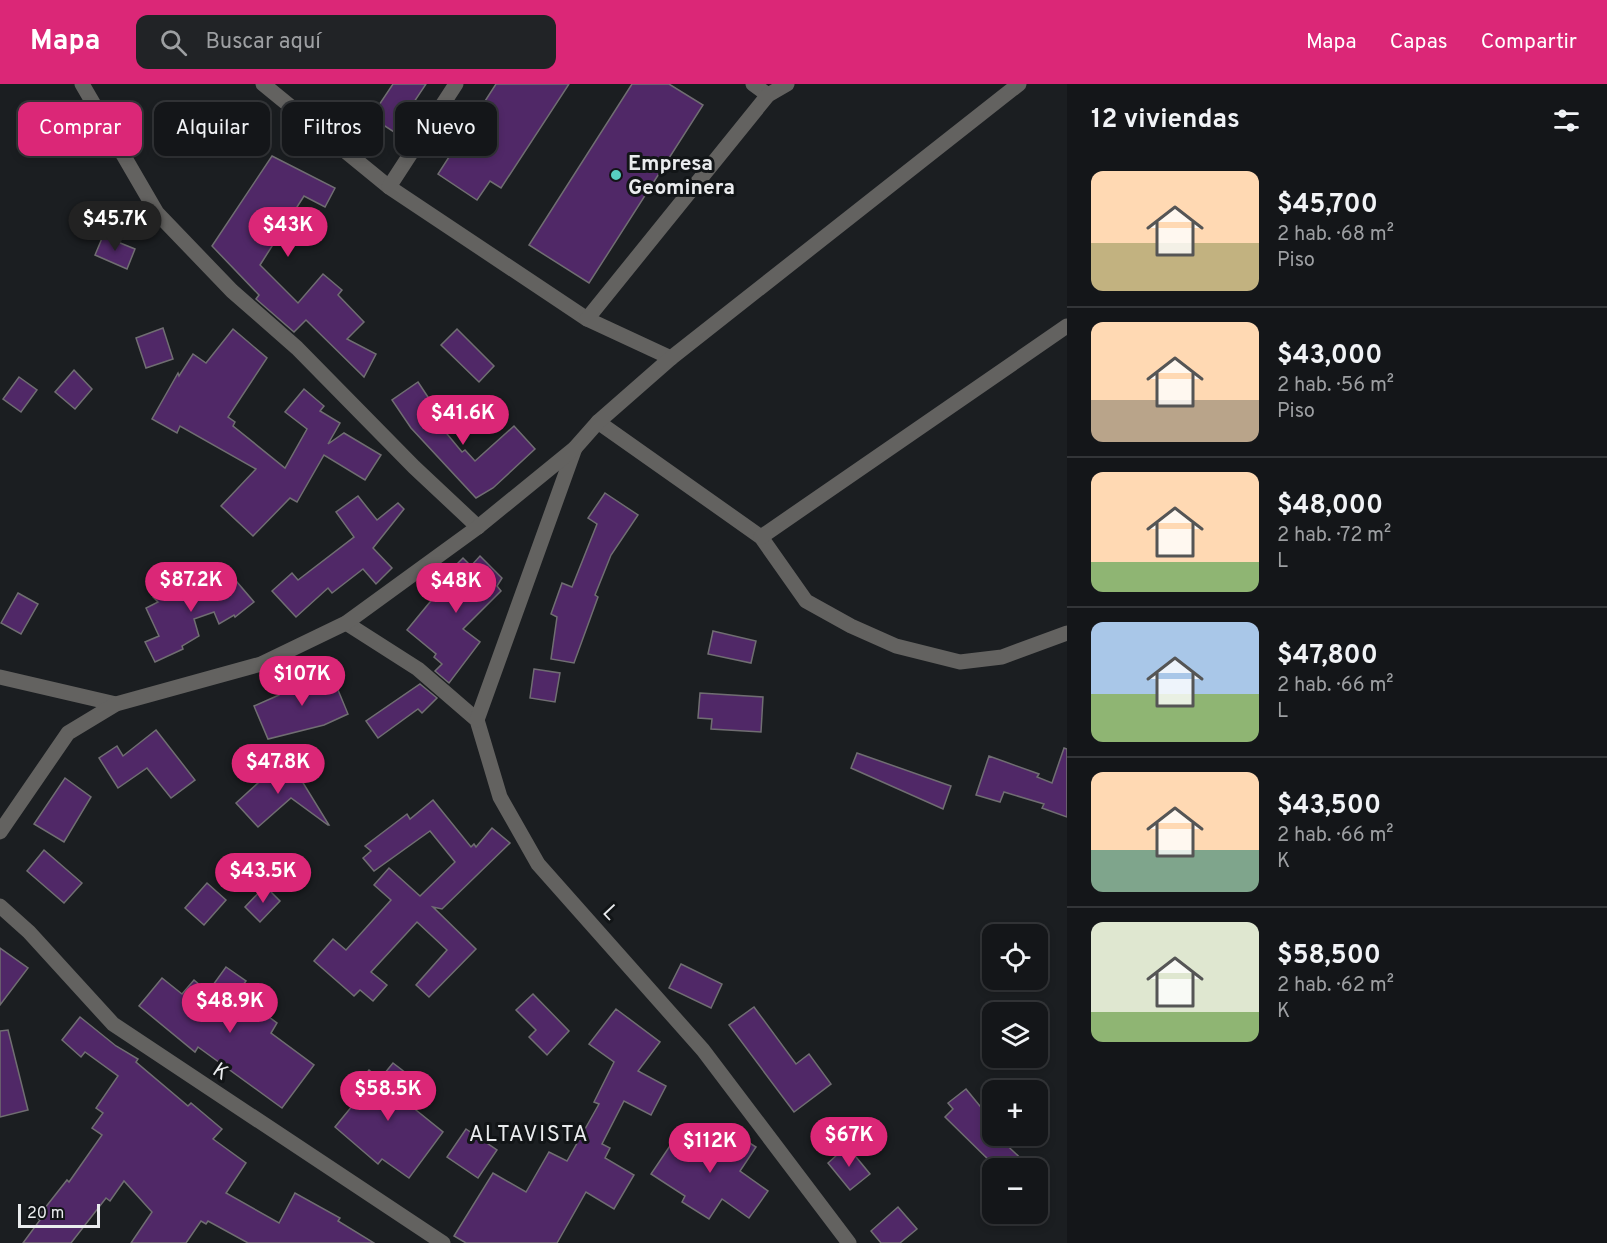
<!DOCTYPE html>
<html lang="es">
<meta charset="utf-8">
<style>
:root{--surface:#141619;--page:#212326;--text:#f1f3f6;--muted:#9d9fa2;--line:#333538;--accent:#db2777}
body{margin:0;font-family:Overpass,sans-serif;background:var(--page);color:var(--text);height:100vh;display:flex;flex-direction:column;font-size:22px;white-space:nowrap}
*{box-sizing:border-box;margin:0}
p{font-size:20px;color:var(--muted)}
.icon{flex:none;width:33px;height:33px;fill:none;stroke:currentColor;stroke-width:2;stroke-linecap:round;stroke-linejoin:round}
.map{position:relative;flex:1;overflow:hidden}
.sheet{display:flex;flex-direction:column;background:var(--surface);width:540px}
.sheet>*{flex:none}
.top-card{position:absolute;left:18px;top:18px;width:570px;height:54px;display:flex;gap:12px}
.tools{position:absolute;left:982px;top:840px;display:grid;gap:12px}
.tools a{display:grid;place-items:center;width:66px;height:66px;border-radius:12px;background:var(--surface);box-shadow:0 3px 9px #0003,0 0 0 2px var(--line);font-size:30px}
.scale{position:absolute;left:18px;bottom:15px;width:82px;box-sizing:border-box;padding-left:6px;border:3px solid #eaecee;border-top:0;font-size:16px;line-height:21px;white-space:nowrap;color:#eaecee;-webkit-text-stroke:4px #121517;paint-order:stroke}
.price{position:absolute;translate:-50% -51px;padding:0 14px;border-radius:21px;background:var(--accent);color:#fff;font-size:20px;line-height:39px;filter:drop-shadow(0 2px 3px #0008)}
.price::after{content:'';position:absolute;left:50%;top:36px;width:18px;height:14px;margin-left:-9px;background:inherit;clip-path:polygon(0 0,100% 0,50% 100%)}
.price.selected{background:#222;color:#fff}
ul{padding:0;list-style:none}
li{display:flex;align-items:center;gap:18px;height:150px;padding:0 24px}
li+li{border-top:2px solid var(--line)}
li span{display:grid;place-items:center;flex:none;width:168px;height:120px;border-radius:12px;color:#555}
li>.icon{margin-inline-start:auto}
span .icon{width:72px;height:72px;fill:#fffc;stroke-width:1}
li b{font-size:26px}
h2{display:flex;justify-content:space-between;align-items:center;height:72px;padding:0 24px;font-size:26px}
.chip{padding:0 21px;border-radius:12px;background:var(--surface);box-shadow:0 3px 9px #0003,0 0 0 2px var(--line);font-size:21px;line-height:54px}
.chip.selected{background:var(--accent);color:#fff}
header{display:flex;align-items:center;gap:36px;box-sizing:border-box;height:84px;padding:0 30px;background:var(--accent);color:#fff}
header strong{font-size:28px}
nav{display:flex;gap:33px;margin-inline-start:auto;font-size:21px}
.search{width:420px;height:54px;background:var(--page);display:flex;align-items:center;gap:15px;box-sizing:border-box;padding:0 21px;border-radius:12px;color:var(--muted);font-size:22px}
main{display:flex;flex:1;min-height:0}
.map>svg:first-child{display:block}
</style>
<header>
<strong>Mapa</strong>
<div class="search"><svg class="icon" aria-label="search" viewBox="0 0 24 24"><circle cx="10" cy="10" r="6"/><path d="M15 15l6 6"/></svg>Buscar aquí</div>
<nav><a>Mapa</a><a>Capas</a><a>Compartir</a></nav>
</header>
<main>
<div class="map">
<svg width="1067" height="1159" viewBox="0 0 1067 1159">
<rect width="100%" height="100%" fill="#1b1e21"/>
<g fill="#502867" stroke="#706e72" stroke-width="1.5">
<path d="M393,0H426L394,48L371,33Z"/>
<path d="M496,0H569L501,104L490,97L477,116L438,90Z"/>
<path d="M632,0H669L703,21L589,199L529,161Z"/>
<path d="M272,72L335,104L325,123L304,112L260,181L298,219L323,190L342,206L338,211L364,238L347,255L376,270L364,293L306,236L294,248L256,215L259,211L212,162Z"/>
<path d="M103,152L135,165L127,185L95,171Z"/>
<path d="M163,244L173,275L146,284L136,254Z"/>
<path d="M233,245L267,274L228,333L235,338L233,342L285,384L307,345L285,328L304,305L324,322L320,327L340,339L328,360L344,349L381,371L365,396L324,371L297,418L290,414L253,452L221,422L256,385L180,342L177,349L152,335L178,289L179,292L193,270L206,279Z"/>
<path d="M457,245L494,282L479,298L441,261Z"/>
<path d="M74,286L92,305L75,325L55,308Z"/>
<path d="M19,293L37,306L21,328L3,315Z"/>
<path d="M418,298L430,316L423,321L462,368L465,366L475,377L514,342L535,365L493,404L476,414L411,344L392,316Z"/>
<path d="M605,409L638,431L611,471L595,511L598,513L574,579L551,575L557,533L551,530L562,499L572,503L597,440L588,434Z"/>
<path d="M358,412L377,436L398,419L404,425L373,464L392,484L376,500L363,485L332,509L328,504L296,533L272,507L292,489L298,496L354,453L336,428Z"/>
<path d="M480,472L502,494L497,502L501,507L463,545L480,558L449,599L435,587L442,580L434,573L436,570L407,546L444,501L440,497L463,474L471,482Z"/>
<path d="M231,491L254,518L235,533L234,531L219,540L214,528L194,535L199,552L182,562L183,565L155,578L145,558L159,552L146,524L158,518L153,513L191,492L204,514Z"/>
<path d="M18,509L38,520L21,550L1,539Z"/>
<path d="M713,547L756,557L751,579L708,570Z"/>
<path d="M534,585L560,589L555,618L530,614Z"/>
<path d="M331,589L348,630L324,641L268,655L254,622L279,611L277,605L297,597L299,603Z"/>
<path d="M420,600L437,614L422,629L418,625L378,654L366,637Z"/>
<path d="M700,609L763,613L761,648L711,645L712,635L698,634Z"/>
<path d="M156,646L195,696L171,714L147,684L118,704L99,674L117,662L123,672Z"/>
<path d="M1064,664L1067,665V733L1042,724L1044,720L1004,708L1000,718L976,711L989,672L1039,690L1037,693L1052,699Z"/>
<path d="M857,669L951,702L943,725L851,684Z"/>
<path d="M289,676L329,741H328L291,714L258,743L236,719L269,689Z"/>
<path d="M65,694L91,713L64,758L34,740Z"/>
<path d="M433,716L471,763L474,760L476,763L492,744L510,759L442,825L433,823L476,865L429,913L416,901L447,866L417,838L371,888L387,901L373,917L360,906L354,912L314,877L333,855L346,866L391,816L374,801L389,784L420,812L455,778L430,747L374,787L363,774L371,767L365,762L407,730L410,735Z"/>
<path d="M44,766L82,799L64,819L27,787Z"/>
<path d="M207,799L226,816L204,841L185,824Z"/>
<path d="M265,802L280,817L260,838L245,823Z"/>
<path d="M0,864L28,884L0,921Z"/>
<path d="M681,880L722,900L711,924L669,904Z"/>
<path d="M226,883L246,897L237,909L277,939L271,949L314,981L282,1024L198,963L195,968L139,922L162,894L182,910L194,896L208,908Z"/>
<path d="M533,910L569,947L547,971L529,953L536,946L516,926Z"/>
<path d="M754,923L796,980L809,970L831,1000L794,1028L729,941Z"/>
<path d="M616,925L660,958L638,987L666,1002L651,1031L624,1017L602,1060L610,1064L605,1074L634,1091L614,1125L586,1108L557,1159H466L454,1152L493,1089L526,1108L549,1068L567,1077L599,1020L594,1018L614,978L589,960Z"/>
<path d="M80,933L116,962L138,975L136,978L188,1022L191,1019L222,1045L213,1055L246,1079L226,1109L279,1139L295,1109L340,1134L338,1137L374,1159H248L208,1137L206,1140L201,1137L186,1159H131L152,1128L124,1097L110,1117L106,1114L71,1159H23L40,1136L37,1134L67,1096L69,1098L102,1051L92,1044L103,1029L96,1024L118,992L85,968L81,973L62,956Z"/>
<path d="M8,946L28,1026L0,1033V947Z"/>
<path d="M393,979L411,993L400,1007L414,1019L411,1022L443,1048L409,1094L382,1075L378,1080L335,1043L353,1021L345,1015L369,986L380,995Z"/>
<path d="M966,1005L993,1038V1052H997L1031,1084H997L945,1033L953,1025L948,1019Z"/>
<path d="M682,1044L721,1068L734,1049L756,1063L740,1087L768,1107L749,1134L722,1115L709,1135L682,1118L685,1112L651,1090Z"/>
<path d="M466,1045L497,1066L478,1094L447,1073Z"/>
<path d="M847,1062L870,1090L850,1106L828,1079Z"/>
<path d="M898,1123L917,1145L900,1159H881L871,1147Z"/>
</g>
<g fill="none" stroke-linecap="round" stroke-linejoin="round">
<g stroke="#636260" stroke-width="15">
<path d="M82,0L157,129L232,207L297,264L414,383L478,443"/>
<path d="M263,0L389,103"/>
<path d="M456,0L389,103L587,235"/>
<path d="M753,0L768,11"/>
<path d="M671,274L587,235L768,11L787,0"/>
<path d="M598,338L761,453L806,517L851,542L896,562L960,578L1002,573L1067,549"/>
<path d="M761,453L1067,242"/>
<path d="M346,539L418,585L477,636L500,713L538,780L703,966L849,1159"/>
<path d="M0,593L116,620"/>
<path d="M477,636L575,364"/>
<path d="M0,748L68,649L116,620L261,580L346,539L478,443L575,364L598,338L671,274L1019,0"/>
<path d="M0,822L29,848L113,940L443,1159"/>
</g>
</g>
<circle fill="#57cec1" stroke="#121517" stroke-width="2" cx="616" cy="91" r="6"/>
<g text-anchor="middle" stroke-width="6" stroke-linejoin="round" paint-order="stroke">
<g font-size="21" font-weight="bold" fill="#eaecee" stroke="#121517" text-anchor="start">
<text x="628" y="86">Empresa<tspan x="628" dy="24">Geominera</tspan></text>
</g>
<g font-size="21" fill="#eaecee" stroke="#121517">
<text transform="translate(611 828) rotate(47)" y="7">L</text>
<text transform="translate(221 987) rotate(34)" y="7">K</text>
</g>
<g font-size="22" letter-spacing="1.5" fill="#eaecee" stroke="#121517">
<text x="529" y="1057">ALTAVISTA</text>
</g>
</g>
</svg>
<div class="tools">
<a><svg class="icon" aria-label="locate" viewBox="0 0 24 24"><circle cx="12" cy="12" r="6"/><path d="M12 2v4M12 18v4M2 12h4M18 12h4"/></svg></a>
<a><svg class="icon" aria-label="layers" viewBox="0 0 24 24"><path d="M12 4l9 5-9 5-9-5zM3 14l9 5 9-5"/></svg></a>
<a>+</a>
<a>−</a>
</div>
<div class="scale">20 m</div>
<b class="price selected" style="left:115px;top:168px">$45.7K</b>
<b class="price" style="left:288px;top:174px">$43K</b>
<b class="price" style="left:463px;top:362px">$41.6K</b>
<b class="price" style="left:191px;top:529px">$87.2K</b>
<b class="price" style="left:456px;top:530px">$48K</b>
<b class="price" style="left:302px;top:623px">$107K</b>
<b class="price" style="left:278px;top:711px">$47.8K</b>
<b class="price" style="left:263px;top:820px">$43.5K</b>
<b class="price" style="left:230px;top:950px">$48.9K</b>
<b class="price" style="left:388px;top:1038px">$58.5K</b>
<b class="price" style="left:849px;top:1084px">$67K</b>
<b class="price" style="left:710px;top:1090px">$112K</b>
<div class="top-card">
<a class="chip selected">Comprar</a>
<a class="chip">Alquilar</a>
<a class="chip">Filtros</a>
<a class="chip">Nuevo</a>
</div>
</div>
<section class="sheet">
<h2>12 viviendas<svg class="icon" aria-label="filters" viewBox="0 0 24 24"><path d="M4 7h16M4 17h16"/><circle cx="9" cy="7" r="2"/><circle cx="15" cy="17" r="2"/></svg></h2>
<ul>
<li><span style="background:linear-gradient(#ffd9b3 60%,#c2b280 0)"><svg class="icon" aria-label="home" viewBox="0 0 24 24"><path d="M3 11l9-7 9 7M6 9v11h12V9"/></svg></span><div><b>$45,700</b><p>2 hab. · 68 m²</p><p>Piso</p></div></li>
<li><span style="background:linear-gradient(#ffd9b3 65%,#b9a48a 0)"><svg class="icon" aria-label="home" viewBox="0 0 24 24"><path d="M3 11l9-7 9 7M6 9v11h12V9"/></svg></span><div><b>$43,000</b><p>2 hab. · 56 m²</p><p>Piso</p></div></li>
<li><span style="background:linear-gradient(#ffd9b3 75%,#8fb573 0)"><svg class="icon" aria-label="home" viewBox="0 0 24 24"><path d="M3 11l9-7 9 7M6 9v11h12V9"/></svg></span><div><b>$48,000</b><p>2 hab. · 72 m²</p><p>L</p></div></li>
<li><span style="background:linear-gradient(#a9c7e8 60%,#8fb573 0)"><svg class="icon" aria-label="home" viewBox="0 0 24 24"><path d="M3 11l9-7 9 7M6 9v11h12V9"/></svg></span><div><b>$47,800</b><p>2 hab. · 66 m²</p><p>L</p></div></li>
<li><span style="background:linear-gradient(#ffd9b3 65%,#7fa58c 0)"><svg class="icon" aria-label="home" viewBox="0 0 24 24"><path d="M3 11l9-7 9 7M6 9v11h12V9"/></svg></span><div><b>$43,500</b><p>2 hab. · 66 m²</p><p>K</p></div></li>
<li><span style="background:linear-gradient(#dfe7d0 75%,#8fb573 0)"><svg class="icon" aria-label="home" viewBox="0 0 24 24"><path d="M3 11l9-7 9 7M6 9v11h12V9"/></svg></span><div><b>$58,500</b><p>2 hab. · 62 m²</p><p>K</p></div></li>
</ul>
</section>
</main>
